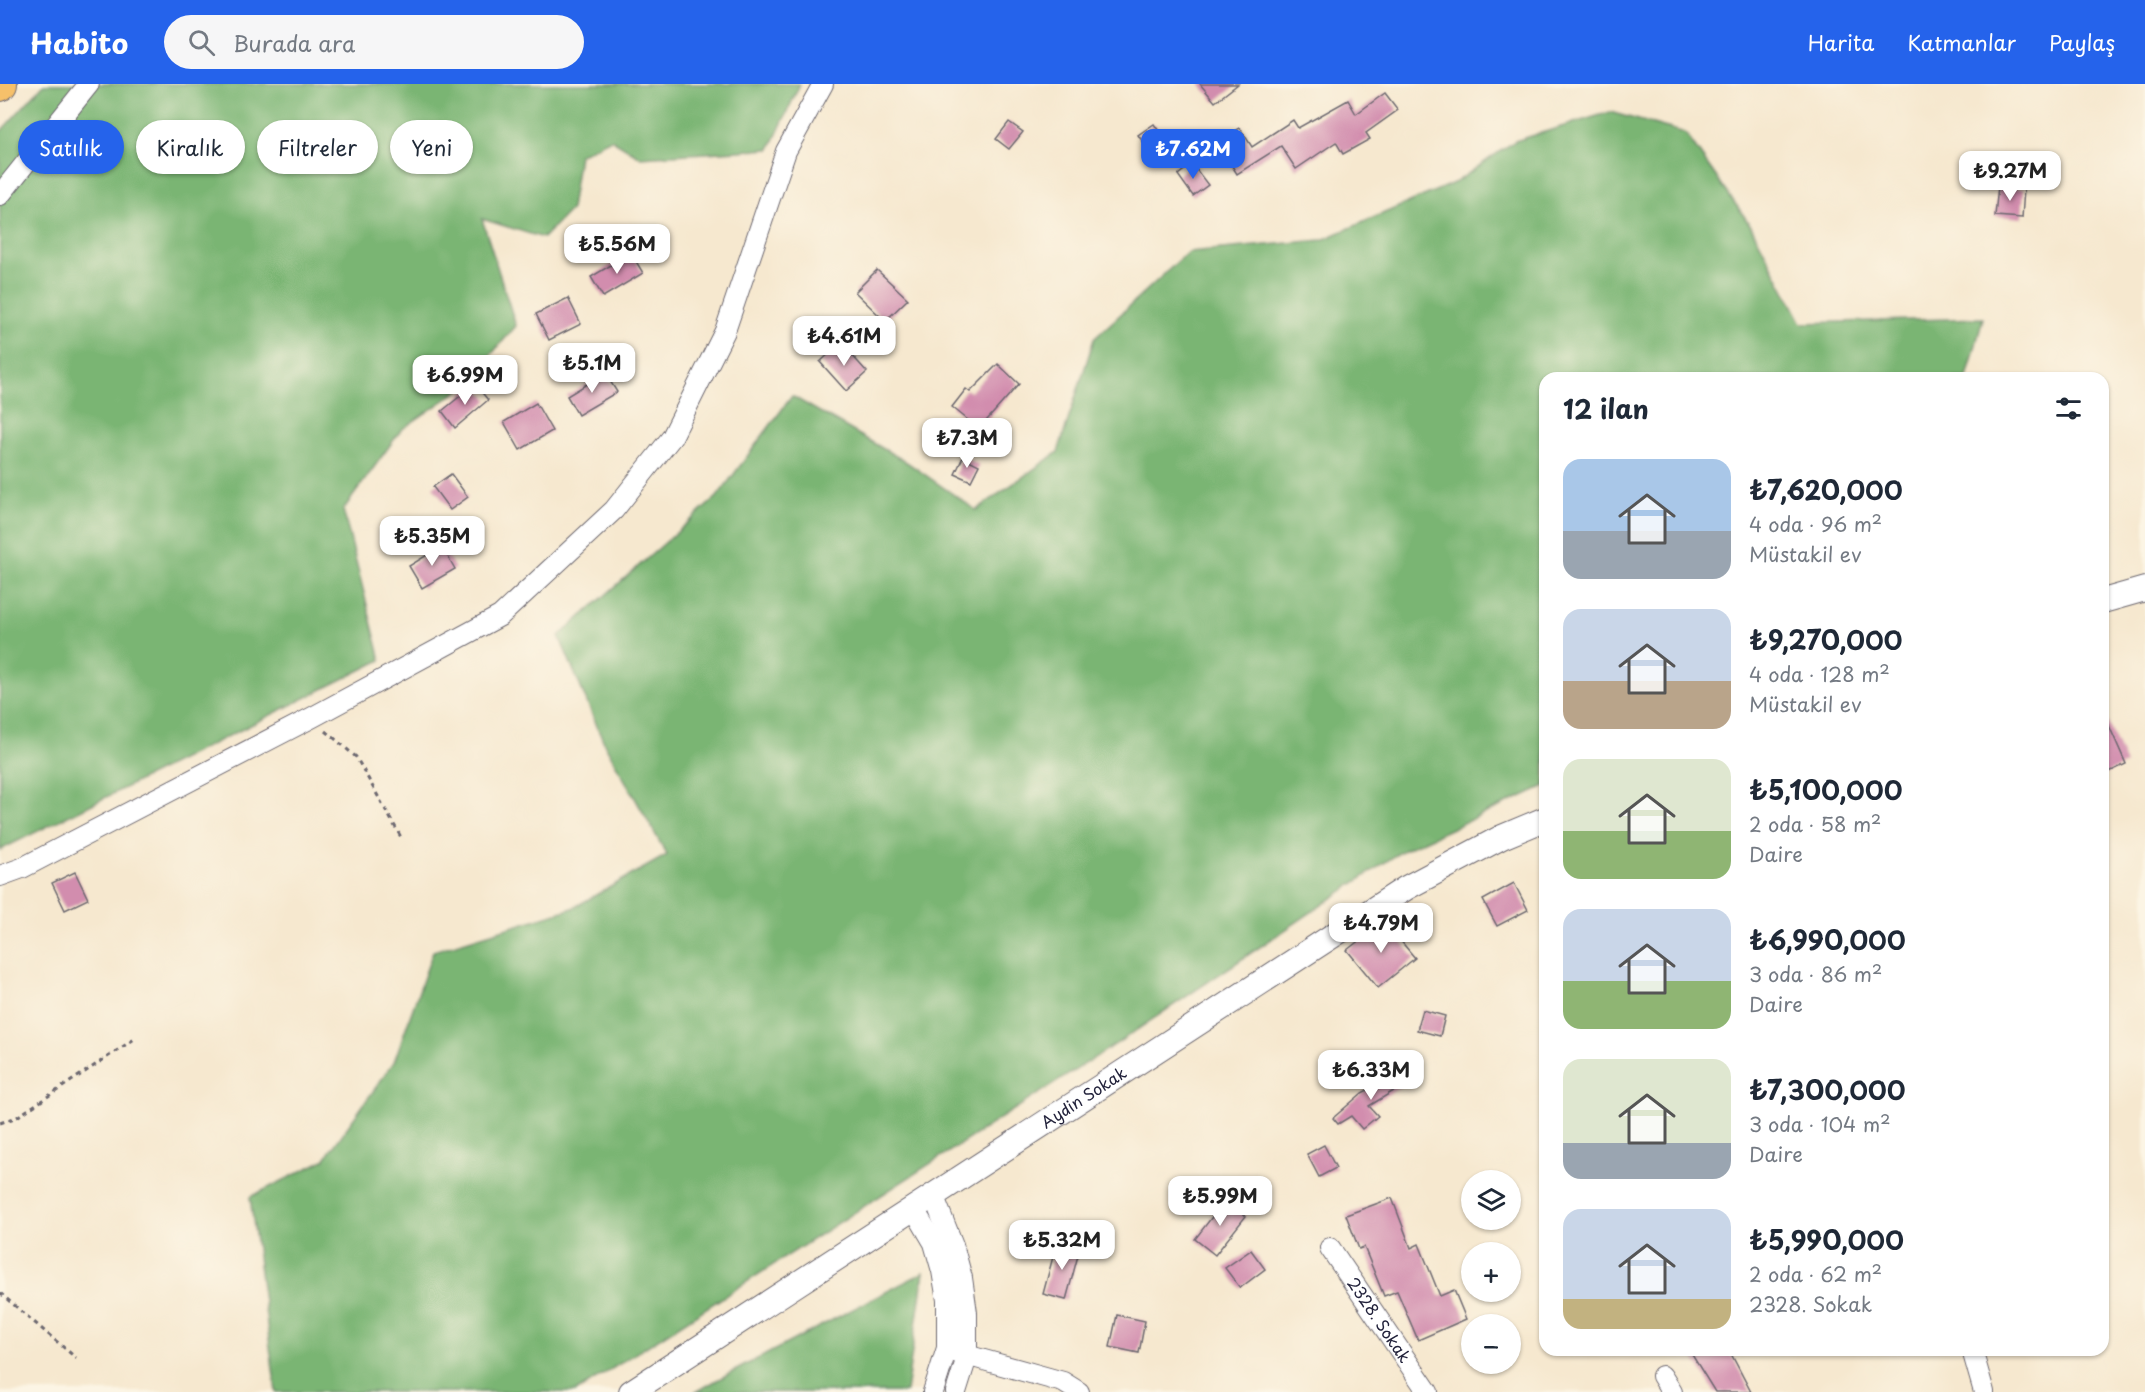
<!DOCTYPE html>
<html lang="tr">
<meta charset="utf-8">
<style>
:root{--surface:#fff;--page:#f6f6f7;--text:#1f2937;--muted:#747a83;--accent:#2563eb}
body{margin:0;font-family:"Playpen Sans",sans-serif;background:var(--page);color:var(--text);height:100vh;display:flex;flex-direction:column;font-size:22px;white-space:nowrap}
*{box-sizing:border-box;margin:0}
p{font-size:20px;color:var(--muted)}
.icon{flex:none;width:33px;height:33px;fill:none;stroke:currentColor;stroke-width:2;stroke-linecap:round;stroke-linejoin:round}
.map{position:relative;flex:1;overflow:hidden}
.sheet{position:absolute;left:1539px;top:288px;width:570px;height:984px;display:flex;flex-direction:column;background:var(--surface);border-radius:18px;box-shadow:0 2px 4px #0004}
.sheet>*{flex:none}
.top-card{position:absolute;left:18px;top:36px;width:570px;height:54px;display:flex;gap:12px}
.buttons{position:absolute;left:1461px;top:1086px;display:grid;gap:12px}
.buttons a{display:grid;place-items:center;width:60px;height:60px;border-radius:50%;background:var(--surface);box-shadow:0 2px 4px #0004;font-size:30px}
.price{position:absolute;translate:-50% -51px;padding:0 14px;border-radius:12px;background:#fff;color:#222;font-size:20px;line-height:39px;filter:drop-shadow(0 2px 3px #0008)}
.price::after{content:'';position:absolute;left:50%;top:36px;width:18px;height:14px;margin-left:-9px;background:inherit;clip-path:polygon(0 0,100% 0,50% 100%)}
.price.selected{background:var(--accent);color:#fff}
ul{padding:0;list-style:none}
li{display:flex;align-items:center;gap:18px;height:150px;padding:0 24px}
li span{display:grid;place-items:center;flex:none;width:168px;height:120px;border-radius:18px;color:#555}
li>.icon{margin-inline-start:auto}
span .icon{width:72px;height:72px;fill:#fffc;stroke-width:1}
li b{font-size:26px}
h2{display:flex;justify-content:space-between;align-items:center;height:72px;padding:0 24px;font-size:26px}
.pill{padding:0 21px;border-radius:27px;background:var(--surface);box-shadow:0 2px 4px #0004;font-size:21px;line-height:54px}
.pill.selected{background:var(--accent);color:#fff}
header{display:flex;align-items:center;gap:36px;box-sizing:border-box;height:84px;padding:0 30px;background:var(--accent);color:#fff}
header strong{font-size:28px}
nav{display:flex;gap:33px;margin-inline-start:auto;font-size:21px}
.search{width:420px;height:54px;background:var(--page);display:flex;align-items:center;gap:15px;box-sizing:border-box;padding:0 21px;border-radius:33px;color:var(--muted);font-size:22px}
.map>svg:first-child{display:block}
</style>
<header>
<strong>Habito</strong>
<div class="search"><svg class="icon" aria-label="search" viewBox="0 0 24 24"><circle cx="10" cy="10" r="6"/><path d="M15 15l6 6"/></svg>Burada ara</div>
<nav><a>Harita</a><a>Katmanlar</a><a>Paylaş</a></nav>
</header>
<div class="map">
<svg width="2145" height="1308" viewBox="0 0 2145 1308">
<rect width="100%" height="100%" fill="#fcf5e5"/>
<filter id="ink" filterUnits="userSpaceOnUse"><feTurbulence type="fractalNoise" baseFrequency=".0167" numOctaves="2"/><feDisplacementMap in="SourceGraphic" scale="12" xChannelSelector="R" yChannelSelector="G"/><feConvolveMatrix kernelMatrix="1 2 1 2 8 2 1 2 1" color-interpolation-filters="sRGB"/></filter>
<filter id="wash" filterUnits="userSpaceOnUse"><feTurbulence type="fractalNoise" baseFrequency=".008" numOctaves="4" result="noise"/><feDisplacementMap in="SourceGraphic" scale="24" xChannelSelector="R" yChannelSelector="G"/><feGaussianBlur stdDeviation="1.35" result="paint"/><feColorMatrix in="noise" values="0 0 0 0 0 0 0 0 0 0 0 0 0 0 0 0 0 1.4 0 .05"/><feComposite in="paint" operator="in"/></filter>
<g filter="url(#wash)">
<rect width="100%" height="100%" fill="#f6e8cf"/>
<g fill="#7ab573" stroke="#4e6c57" stroke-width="1.5">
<path d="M44,0H800L770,65L640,73L611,55L579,71L571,125L543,154L482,135L516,242L462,304L401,346L343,426L381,576L0,766V48Z"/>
<path d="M1610,28L1685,49L1751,142L1802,239L1983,234L1967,294H1545V702L1402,767L1119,958L576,1308H276L250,1113L324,1076L394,978L433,867L573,824L667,771L605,661L559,552L717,413L792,312L908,379L976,426L1058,368L1094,255L1188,168L1322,156L1456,98L1515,57Z"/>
<path d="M924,1188L906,1308H696L717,1296Z"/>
</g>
<g id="blocks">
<g fill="#d28dae">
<path d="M1200,0H1238L1215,18Z"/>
<path d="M1385,9L1398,26L1366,49L1370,55L1343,70L1336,58L1296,85L1281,62L1237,90L1217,58L1240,44L1252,63L1293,36L1298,44L1348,16L1356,30Z"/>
<path d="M1009,38L1023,48L1009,65L996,55Z"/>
<path d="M1154,40L1167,59L1151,70L1138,51Z"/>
<path d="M1192,80L1208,101L1193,112L1178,91Z"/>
<path d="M1998,102L2024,105L2022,134L1995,132Z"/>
<path d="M631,169L643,189L603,213L591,193Z"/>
<path d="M877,186L908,215L885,237L855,208Z"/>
<path d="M568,214L581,240L549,256L536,230Z"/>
<path d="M841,259L867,288L846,307L820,278Z"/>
<path d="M998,280L1019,300L979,345L952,323L966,305L970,308Z"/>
<path d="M605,289L617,308L578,331L567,312Z"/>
<path d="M475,300L488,316L455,344L442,327Z"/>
<path d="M536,319L552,347L520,366L504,338Z"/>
<path d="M963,373L979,381L971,397L955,390Z"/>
<path d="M451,390L468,413L450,426L433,403Z"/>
<path d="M442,462L455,485L422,504L409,482Z"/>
<path d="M2103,628L2126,680L2103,691Z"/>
<path d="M75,788L88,815L65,826L52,799Z"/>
<path d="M1514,799L1528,826L1497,842L1483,816Z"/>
<path d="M1384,837L1415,874L1378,904L1347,866Z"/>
<path d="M1423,926L1445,932L1440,952L1417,946Z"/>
<path d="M1403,986L1410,997L1369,1022L1378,1032L1362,1045L1351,1032L1338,1040L1333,1034L1362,1009Z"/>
<path d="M1324,1061L1336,1084L1319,1093L1307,1070Z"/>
<path d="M1392,1114L1411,1164L1419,1160L1440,1212L1454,1206L1466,1235L1418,1256L1397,1207L1384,1212L1364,1163L1359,1165L1346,1131Z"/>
<path d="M1225,1116L1246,1132L1215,1171L1195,1155Z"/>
<path d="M1057,1158L1080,1164L1066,1216L1043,1210Z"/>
<path d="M1251,1166L1265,1185L1240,1204L1225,1184Z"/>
<path d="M1117,1231L1145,1237L1139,1269L1110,1263Z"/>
<path d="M1689,1266H1729L1751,1308H1715Z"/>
</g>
</g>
</g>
<g filter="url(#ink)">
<use href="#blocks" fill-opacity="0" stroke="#6c676f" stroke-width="1.5"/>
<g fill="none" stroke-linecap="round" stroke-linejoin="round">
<g stroke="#6c676f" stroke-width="22">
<g id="minor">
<path d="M0,111L89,0"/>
<path d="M0,792L22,784L311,634L500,532L614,426L672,353L725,247L786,67L823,0"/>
<path d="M934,1113L953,1161L962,1194L967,1229V1273L956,1308"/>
<path d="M914,1125L934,1159L942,1187L947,1216V1264L933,1308"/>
<path id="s1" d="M1330,1164L1428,1308"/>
<path d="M1972,1266L1984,1308"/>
<path d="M955,1268L1063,1298L1079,1308"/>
<path d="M1662,1292L1672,1308"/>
</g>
</g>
<g stroke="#6c676f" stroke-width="26">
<g id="tertiary">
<path d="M2103,517L2145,505"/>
<path id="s2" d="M631,1308L1406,804L1502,753L1545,735"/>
</g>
</g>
<g stroke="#6c676f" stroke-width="34">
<path id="primary" d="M0,1L1,0"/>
</g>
<g stroke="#6c676f" stroke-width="3" stroke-dasharray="4.5 4.5" stroke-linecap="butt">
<path d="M326,647L356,673L402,755"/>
<path d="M0,1039L17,1033L136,954"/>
<path d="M0,1209L76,1274"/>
</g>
<use href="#minor" stroke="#fff" stroke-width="20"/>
<use href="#tertiary" stroke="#fff" stroke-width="24"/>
<use href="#primary" stroke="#f6c06b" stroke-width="32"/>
</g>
</g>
<g text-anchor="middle" stroke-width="4.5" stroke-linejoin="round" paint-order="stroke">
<g font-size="16" fill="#22223b" stroke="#fcf5e5">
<text dy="6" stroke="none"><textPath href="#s2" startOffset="540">Aydin Sokak</textPath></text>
<text dy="6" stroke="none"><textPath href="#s1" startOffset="87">2328. Sokak</textPath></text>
</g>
</g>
</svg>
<div class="buttons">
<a><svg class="icon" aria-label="layers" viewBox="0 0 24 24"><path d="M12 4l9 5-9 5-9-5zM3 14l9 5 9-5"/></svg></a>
<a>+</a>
<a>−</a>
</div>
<b class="price selected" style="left:1193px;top:96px">₺7.62M</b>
<b class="price" style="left:2010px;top:118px">₺9.27M</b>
<b class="price" style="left:617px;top:191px">₺5.56M</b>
<b class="price" style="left:844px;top:283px">₺4.61M</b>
<b class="price" style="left:592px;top:310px">₺5.1M</b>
<b class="price" style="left:465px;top:322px">₺6.99M</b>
<b class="price" style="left:967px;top:385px">₺7.3M</b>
<b class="price" style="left:432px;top:483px">₺5.35M</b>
<b class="price" style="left:1381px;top:870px">₺4.79M</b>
<b class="price" style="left:1371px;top:1017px">₺6.33M</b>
<b class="price" style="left:1220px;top:1143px">₺5.99M</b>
<b class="price" style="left:1062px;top:1187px">₺5.32M</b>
<div class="top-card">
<a class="pill selected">Satılık</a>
<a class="pill">Kiralık</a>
<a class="pill">Filtreler</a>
<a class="pill">Yeni</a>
</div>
<section class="sheet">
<h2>12 ilan<svg class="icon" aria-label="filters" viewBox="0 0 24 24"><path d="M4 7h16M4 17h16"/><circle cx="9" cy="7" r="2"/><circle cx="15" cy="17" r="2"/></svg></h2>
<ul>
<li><span style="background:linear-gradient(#a9c7e8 60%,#9aa5b1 0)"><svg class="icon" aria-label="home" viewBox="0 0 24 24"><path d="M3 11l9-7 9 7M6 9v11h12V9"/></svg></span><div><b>₺7,620,000</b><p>4 oda · 96 m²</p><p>Müstakil ev</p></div></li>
<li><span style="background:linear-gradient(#c9d6e8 60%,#b9a48a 0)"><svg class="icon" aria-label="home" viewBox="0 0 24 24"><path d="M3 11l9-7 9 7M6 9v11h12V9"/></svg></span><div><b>₺9,270,000</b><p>4 oda · 128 m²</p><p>Müstakil ev</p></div></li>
<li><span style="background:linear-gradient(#dfe7d0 60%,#8fb573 0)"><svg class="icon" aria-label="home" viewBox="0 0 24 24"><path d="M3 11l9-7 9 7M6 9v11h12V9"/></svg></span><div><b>₺5,100,000</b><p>2 oda · 58 m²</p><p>Daire</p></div></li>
<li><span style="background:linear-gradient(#c9d6e8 60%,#8fb573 0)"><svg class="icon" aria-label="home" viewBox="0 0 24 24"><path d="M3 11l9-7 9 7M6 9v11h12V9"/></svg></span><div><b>₺6,990,000</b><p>3 oda · 86 m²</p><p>Daire</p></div></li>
<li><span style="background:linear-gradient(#dfe7d0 70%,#9aa5b1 0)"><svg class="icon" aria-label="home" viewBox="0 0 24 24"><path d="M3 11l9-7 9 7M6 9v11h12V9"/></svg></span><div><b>₺7,300,000</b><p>3 oda · 104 m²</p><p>Daire</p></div></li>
<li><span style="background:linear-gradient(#c9d6e8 75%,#c2b280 0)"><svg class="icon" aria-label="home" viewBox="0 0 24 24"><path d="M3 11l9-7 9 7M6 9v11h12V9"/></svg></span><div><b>₺5,990,000</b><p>2 oda · 62 m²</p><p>2328. Sokak</p></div></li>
</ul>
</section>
</div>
